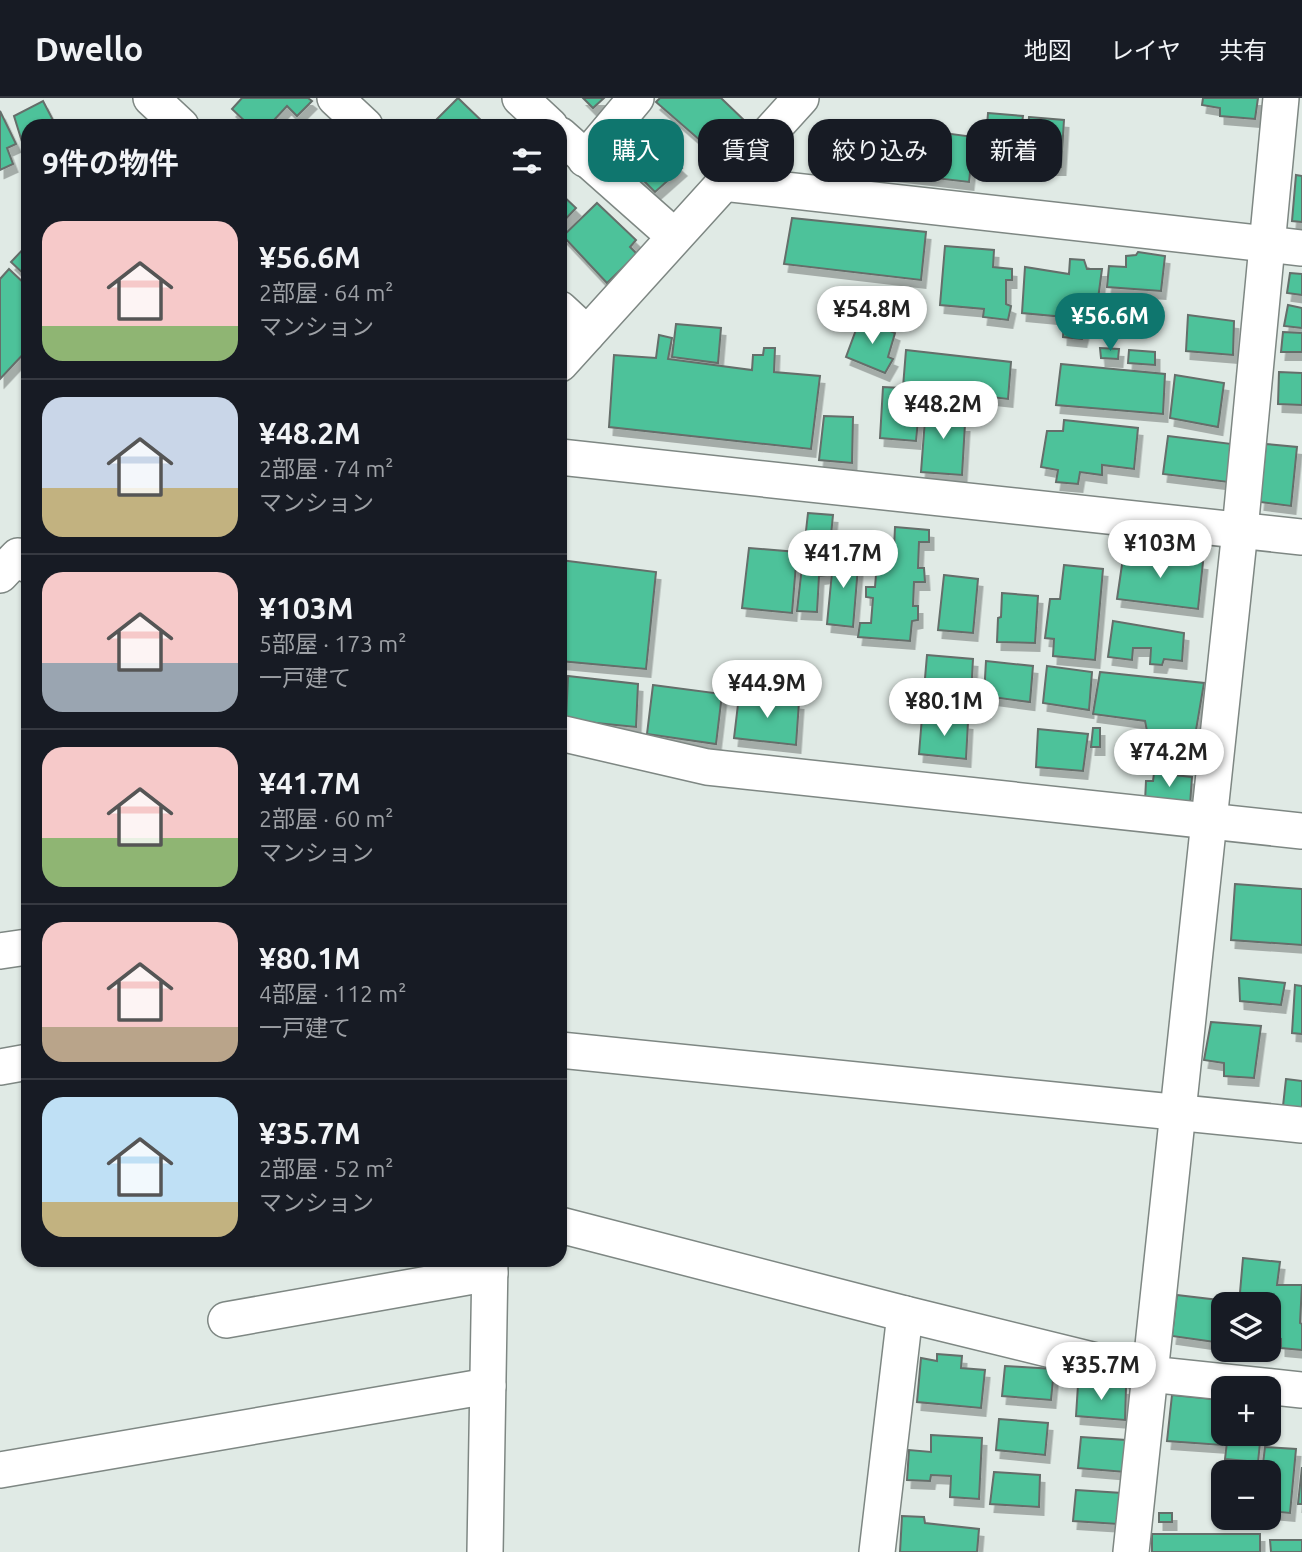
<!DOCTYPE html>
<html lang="ja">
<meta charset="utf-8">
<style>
:root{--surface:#171b24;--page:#242831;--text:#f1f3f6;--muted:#9ea1a6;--line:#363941;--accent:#0f766e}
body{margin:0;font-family:Ubuntu,"Noto Sans JP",sans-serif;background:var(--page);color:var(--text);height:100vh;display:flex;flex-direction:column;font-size:26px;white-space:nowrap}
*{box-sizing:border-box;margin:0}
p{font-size:23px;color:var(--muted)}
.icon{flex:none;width:38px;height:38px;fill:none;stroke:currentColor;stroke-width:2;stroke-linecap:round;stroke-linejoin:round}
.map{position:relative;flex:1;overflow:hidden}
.sheet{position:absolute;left:21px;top:21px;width:546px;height:1148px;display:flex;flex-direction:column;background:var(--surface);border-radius:21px;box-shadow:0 2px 5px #0004}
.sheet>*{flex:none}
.banner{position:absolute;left:588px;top:21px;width:609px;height:63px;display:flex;gap:14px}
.controls{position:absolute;left:1211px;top:1194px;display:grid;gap:14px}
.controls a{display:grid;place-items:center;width:70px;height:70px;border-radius:14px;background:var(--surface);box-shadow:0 2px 5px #0004;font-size:35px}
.price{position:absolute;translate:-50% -60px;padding:0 16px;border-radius:24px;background:#fff;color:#222;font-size:23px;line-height:46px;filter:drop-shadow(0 2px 4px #0008)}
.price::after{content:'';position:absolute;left:50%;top:42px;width:21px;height:16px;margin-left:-10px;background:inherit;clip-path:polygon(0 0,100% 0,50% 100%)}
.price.active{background:var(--accent);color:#fff}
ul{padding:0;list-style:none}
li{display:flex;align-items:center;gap:21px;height:175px;padding:0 21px}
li+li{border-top:2px solid var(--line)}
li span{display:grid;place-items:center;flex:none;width:196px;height:140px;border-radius:21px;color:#555}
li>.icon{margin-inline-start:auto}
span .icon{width:84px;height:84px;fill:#fffc;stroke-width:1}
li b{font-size:30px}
h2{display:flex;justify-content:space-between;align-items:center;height:84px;padding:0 21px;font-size:30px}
.chip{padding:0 24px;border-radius:21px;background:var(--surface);box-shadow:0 2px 5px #0004;font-size:24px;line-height:63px}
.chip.active{background:var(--accent);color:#fff}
header{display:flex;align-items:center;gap:42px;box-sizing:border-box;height:98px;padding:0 35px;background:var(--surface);border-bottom:2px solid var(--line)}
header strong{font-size:33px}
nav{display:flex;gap:38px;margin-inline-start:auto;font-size:24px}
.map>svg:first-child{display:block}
</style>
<header>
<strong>Dwello</strong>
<nav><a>地図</a><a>レイヤ</a><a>共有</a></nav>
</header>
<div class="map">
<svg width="1302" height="1454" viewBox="0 0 1302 1454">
<defs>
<filter id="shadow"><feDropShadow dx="4.5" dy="8" stdDeviation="0" flood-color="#0004"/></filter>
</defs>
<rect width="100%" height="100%" fill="#e0eae5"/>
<g fill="#4dc29a" stroke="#656e6a" stroke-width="2" filter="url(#shadow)">
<path d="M242,0H308L312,3L297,18L287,8L274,22L279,28H250L232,11Z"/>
<path d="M458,0L487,28H430Z"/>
<path d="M583,0H604L593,10Z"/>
<path d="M660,0H721L747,25L728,44L715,32L702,44L656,4Z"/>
<path d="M1203,0H1258L1255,21L1220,18V10L1202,7Z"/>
<path d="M43,3L56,28H28V45L23,47L14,18Z"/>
<path d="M0,13L16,46L7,50L13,66L0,72Z"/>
<path d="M988,15L1023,18L1016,70L984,68Z"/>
<path d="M1029,19L1064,22L1061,69H1025Z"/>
<path d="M847,22L974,39L969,84L841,69Z"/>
<path d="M637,29L682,70L655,94L634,73L637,68L616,49Z"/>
<path d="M1296,77L1302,78V124L1292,123Z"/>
<path d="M560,95L576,110L560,127Z"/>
<path d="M597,105L636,142L630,149L637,156L607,185L563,138Z"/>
<path d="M792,120L926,134L921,182L784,166Z"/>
<path d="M28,146V180L11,164Z"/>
<path d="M945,148L994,152L993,169L1012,171V182H1006V206L1011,208L1008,222L983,219L984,211L940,207Z"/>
<path d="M1138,154L1165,158L1161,193L1107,189L1109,168L1126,169V158L1136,157Z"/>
<path d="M1070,161L1084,162L1087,171H1102L1094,231L1084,232L1082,241L1063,239L1064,219L1022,215L1025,169L1069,176Z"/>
<path d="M9,171L28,189V251L0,281V181Z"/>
<path d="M1290,175L1302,176V197L1287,195Z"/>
<path d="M1288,207L1302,210V230L1284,228Z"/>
<path d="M1188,217L1234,223L1233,257L1186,253Z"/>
<path d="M860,221L895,235L888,259L893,261L885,275L846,259Z"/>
<path d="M676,226L721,230L718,265L672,259Z"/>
<path d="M1283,234L1302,235V254H1281Z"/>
<path d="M659,237L672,240L668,261L752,272L753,257H763L764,250H775L774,274L820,278L811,351L609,329L614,257L656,260Z"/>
<path d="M1100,250L1119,251L1118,261L1101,260Z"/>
<path d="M906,252L1011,264L1008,301L903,289Z"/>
<path d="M1129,252L1155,254V267L1128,265Z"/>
<path d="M1061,266L1165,276L1163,316L1056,307Z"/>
<path d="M1279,274L1302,275V307L1278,306Z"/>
<path d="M1175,277L1224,285L1218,329L1170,320Z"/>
<path d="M883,289L901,290L899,310L919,312L916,343L880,340Z"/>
<path d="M926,308H959L957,326H965L962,377L921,374Z"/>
<path d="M824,318L853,319L852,365L819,362Z"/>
<path d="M1064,322L1138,330L1134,371L1102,367V377L1080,374L1078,386L1056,384L1058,372L1041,369L1047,333H1063Z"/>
<path d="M1168,338L1232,346L1228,384L1163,376Z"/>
<path d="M1266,346L1297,349L1291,408L1260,404Z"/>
<path d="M808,415L833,417L827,477L819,478L817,514L797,513Z"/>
<path d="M895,429L929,432V444H919L918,470H924L925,484H914L913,508H918V522L912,523L910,543L858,539L860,525H871L873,500L866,499V489H875L877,464H868V449L894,451Z"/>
<path d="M749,450L797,454L792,515L742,510Z"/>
<path d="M1124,453L1203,464L1198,511L1117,501Z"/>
<path d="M834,454L859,457L853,529L827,526Z"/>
<path d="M560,462L656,474L646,571L560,563Z"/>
<path d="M1064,467L1103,471L1095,562L1053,558L1054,541L1045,540L1050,501H1060Z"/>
<path d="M944,477L978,481L973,535L938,532Z"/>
<path d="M1002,495L1038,498L1035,545L997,544L998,520L1001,519Z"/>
<path d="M1113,523L1184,535L1182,563L1164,561L1162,567L1150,566L1151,550H1133L1132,562L1108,559Z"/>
<path d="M927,557L973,561L971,597L924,592Z"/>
<path d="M986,563L1033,568L1030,604L984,598Z"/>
<path d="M1047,568L1092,574L1089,612L1043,605Z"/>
<path d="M1100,574L1204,585L1195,638L1147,633L1145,623L1093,616Z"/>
<path d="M568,578L638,586L636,629L566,622Z"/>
<path d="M653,587L722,596L716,646L647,636Z"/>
<path d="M739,598L799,604L796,647L734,640Z"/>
<path d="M922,619L968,624L966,661L919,656Z"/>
<path d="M1093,630H1100V649H1091Z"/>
<path d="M1038,631L1088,636L1083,673L1036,669Z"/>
<path d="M1154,675L1192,679L1190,707L1145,703L1146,683H1153Z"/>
<path d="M1235,786L1302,791V847L1231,842Z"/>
<path d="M1239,880L1285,885L1281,907L1240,903Z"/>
<path d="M1295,887L1302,888V936L1292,935Z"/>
<path d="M1211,924L1261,928L1254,980L1224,978V965L1204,962Z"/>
<path d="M1286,981L1302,983V1011L1283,1008Z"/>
<path d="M1243,1160L1280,1164L1277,1187H1302L1300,1225L1302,1226V1252L1281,1250V1241L1269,1240V1206H1239Z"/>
<path d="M1177,1197L1227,1203V1206H1223L1222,1245L1172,1238Z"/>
<path d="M937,1256L962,1258L961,1270L985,1272L981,1310L917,1304L921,1260L937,1263Z"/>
<path d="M1005,1268L1054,1271L1051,1302L1002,1298Z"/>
<path d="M1078,1287L1126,1289L1125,1322L1076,1318Z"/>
<path d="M1172,1297L1223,1302L1222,1347L1167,1343Z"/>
<path d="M999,1321L1048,1325L1045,1357L996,1352Z"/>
<path d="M1228,1335H1261L1258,1364L1225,1361Z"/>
<path d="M931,1337L982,1340L979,1401L950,1399L951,1378L931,1377L930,1383L907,1382L909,1352L931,1354Z"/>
<path d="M1081,1339L1126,1342L1125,1374L1078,1370Z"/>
<path d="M1265,1349L1296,1351L1290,1415L1269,1413V1374H1262Z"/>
<path d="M1302,1369V1406H1298Z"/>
<path d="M994,1374L1040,1377L1039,1409L990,1406Z"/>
<path d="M1076,1392L1122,1395L1118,1426L1073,1423Z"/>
<rect x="1159" y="1415" width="13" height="9"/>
<path d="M902,1418L924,1419L925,1425L979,1431L977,1454H900Z"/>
<rect x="1152" y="1436" width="108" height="18"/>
<path d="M1270,1442H1302V1454H1271Z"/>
</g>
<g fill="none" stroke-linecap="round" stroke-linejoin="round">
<g stroke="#7e8783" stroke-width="38">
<g id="minor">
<path d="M151,0L181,28"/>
<path d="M335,0L365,28"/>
<path d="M520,0L550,28"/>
<path d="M560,37L674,138"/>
<path d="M585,61L636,0"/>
<path d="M723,85L1302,150"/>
<path d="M560,211L587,236"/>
<path d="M560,266L801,0"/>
<path d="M560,359L1302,439"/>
<path d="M0,477L18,458L28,467"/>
<path d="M560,635L707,669L1302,733"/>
<path d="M0,853L27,849"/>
<path d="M560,952L1302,1027"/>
<path d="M0,969L28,964"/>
<path d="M560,1127L905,1216L1149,1276L1302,1292"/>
<path d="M226,1222L490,1175"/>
<path d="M0,1372L488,1288"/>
<path d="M485,1454L490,1162"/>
<path d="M877,1454L905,1216"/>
<path d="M1131,1454L1240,432L1281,0"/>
</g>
</g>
<use href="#minor" stroke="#fff" stroke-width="35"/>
</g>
</svg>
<div class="controls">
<a><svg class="icon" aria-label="layers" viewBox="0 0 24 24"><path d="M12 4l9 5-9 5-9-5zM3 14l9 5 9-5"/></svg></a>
<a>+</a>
<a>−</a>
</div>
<b class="price" style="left:872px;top:248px">¥54.8M</b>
<b class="price active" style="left:1110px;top:255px">¥56.6M</b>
<b class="price" style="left:943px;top:343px">¥48.2M</b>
<b class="price" style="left:1160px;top:482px">¥103M</b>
<b class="price" style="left:843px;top:492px">¥41.7M</b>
<b class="price" style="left:767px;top:622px">¥44.9M</b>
<b class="price" style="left:944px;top:640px">¥80.1M</b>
<b class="price" style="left:1169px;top:691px">¥74.2M</b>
<b class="price" style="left:1101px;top:1304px">¥35.7M</b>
<div class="banner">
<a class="chip active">購入</a>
<a class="chip">賃貸</a>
<a class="chip">絞り込み</a>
<a class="chip">新着</a>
</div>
<section class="sheet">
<h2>9件の物件<svg class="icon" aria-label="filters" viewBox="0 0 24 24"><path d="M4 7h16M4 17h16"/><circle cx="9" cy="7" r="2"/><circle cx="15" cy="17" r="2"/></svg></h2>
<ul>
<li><span style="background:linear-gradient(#f6c9c9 75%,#8fb573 0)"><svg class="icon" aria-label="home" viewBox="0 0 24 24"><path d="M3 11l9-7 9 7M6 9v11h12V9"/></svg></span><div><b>¥56.6M</b><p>2部屋 · 64 m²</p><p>マンション</p></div></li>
<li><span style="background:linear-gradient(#c9d6e8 65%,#c2b280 0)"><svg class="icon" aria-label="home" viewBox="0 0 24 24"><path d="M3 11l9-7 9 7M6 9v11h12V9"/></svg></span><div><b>¥48.2M</b><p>2部屋 · 74 m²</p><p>マンション</p></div></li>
<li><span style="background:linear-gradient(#f6c9c9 65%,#9aa5b1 0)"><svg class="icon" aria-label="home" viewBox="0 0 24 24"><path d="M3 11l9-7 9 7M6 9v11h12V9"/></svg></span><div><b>¥103M</b><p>5部屋 · 173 m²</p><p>一戸建て</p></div></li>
<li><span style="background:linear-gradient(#f6c9c9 65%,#8fb573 0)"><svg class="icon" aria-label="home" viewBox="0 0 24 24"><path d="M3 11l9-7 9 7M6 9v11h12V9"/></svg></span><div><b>¥41.7M</b><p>2部屋 · 60 m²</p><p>マンション</p></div></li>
<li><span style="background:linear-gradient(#f6c9c9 75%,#b9a48a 0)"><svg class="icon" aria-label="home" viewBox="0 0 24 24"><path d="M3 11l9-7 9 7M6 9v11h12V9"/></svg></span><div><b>¥80.1M</b><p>4部屋 · 112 m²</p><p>一戸建て</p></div></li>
<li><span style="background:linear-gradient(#bfe0f5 75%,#c2b280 0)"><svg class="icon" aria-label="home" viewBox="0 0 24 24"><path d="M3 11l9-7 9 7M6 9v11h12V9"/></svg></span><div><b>¥35.7M</b><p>2部屋 · 52 m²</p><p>マンション</p></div></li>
</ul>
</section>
</div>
